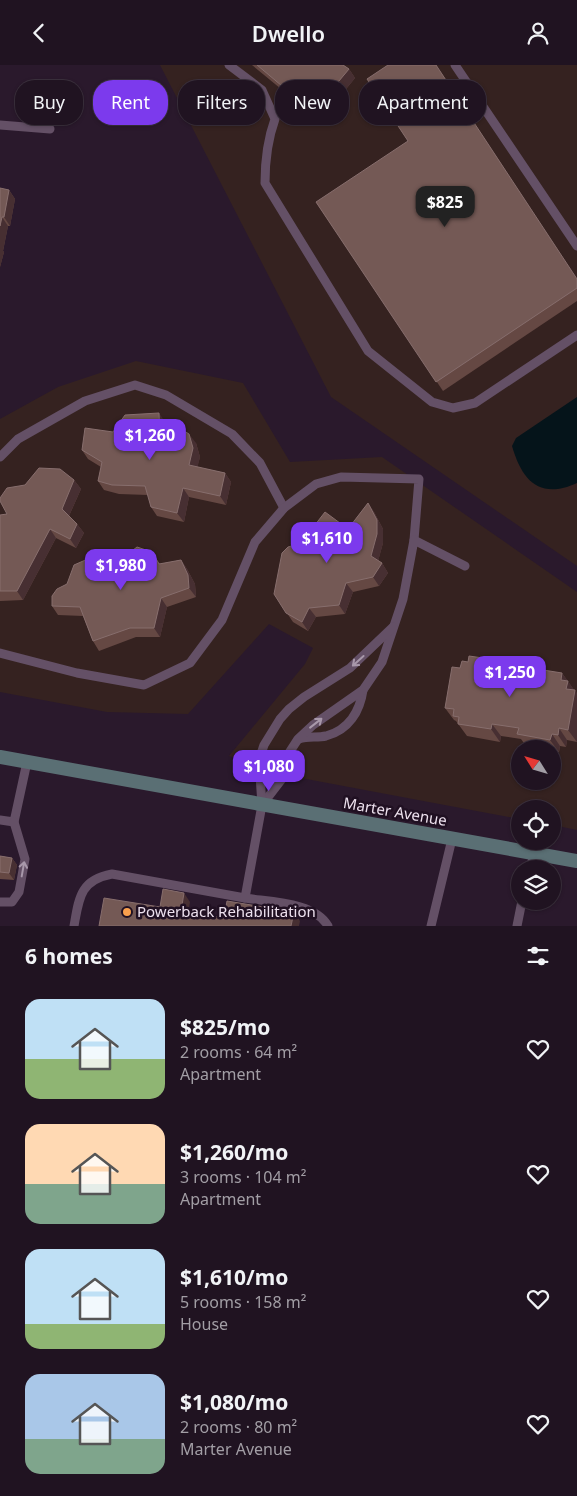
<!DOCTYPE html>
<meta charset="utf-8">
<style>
:root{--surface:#201321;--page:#281c2a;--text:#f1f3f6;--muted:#a29ea5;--line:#3d323f;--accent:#7c3aed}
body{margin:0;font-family:"Noto Sans",sans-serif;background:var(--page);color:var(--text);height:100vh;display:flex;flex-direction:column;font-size:19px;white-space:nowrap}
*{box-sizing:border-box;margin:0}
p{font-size:16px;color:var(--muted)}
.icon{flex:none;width:28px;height:28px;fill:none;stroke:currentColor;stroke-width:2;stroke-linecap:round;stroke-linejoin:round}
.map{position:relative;height:861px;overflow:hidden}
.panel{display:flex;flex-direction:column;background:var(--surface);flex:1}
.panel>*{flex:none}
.top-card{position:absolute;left:15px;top:15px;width:548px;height:45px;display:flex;gap:10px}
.needle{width:32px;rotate:307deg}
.buttons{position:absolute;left:511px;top:675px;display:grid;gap:10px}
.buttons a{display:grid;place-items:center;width:50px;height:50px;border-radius:50%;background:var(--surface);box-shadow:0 1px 4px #0004,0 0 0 1px var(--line);font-size:25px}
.price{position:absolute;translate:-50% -42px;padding:0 11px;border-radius:10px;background:var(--accent);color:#fff;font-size:16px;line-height:32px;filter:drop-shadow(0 1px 2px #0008)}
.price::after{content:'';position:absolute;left:50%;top:30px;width:15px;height:11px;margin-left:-8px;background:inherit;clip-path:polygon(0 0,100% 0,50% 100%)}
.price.on{background:#222;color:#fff}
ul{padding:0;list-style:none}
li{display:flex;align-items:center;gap:15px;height:125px;padding:0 25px}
li span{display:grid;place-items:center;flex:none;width:140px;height:100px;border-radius:15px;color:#555}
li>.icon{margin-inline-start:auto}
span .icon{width:60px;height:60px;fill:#fffc;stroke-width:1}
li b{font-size:21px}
h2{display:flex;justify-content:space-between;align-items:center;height:60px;padding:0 25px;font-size:21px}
.tag{padding:0 18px;border-radius:20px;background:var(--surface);box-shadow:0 1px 4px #0004,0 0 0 1px var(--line);font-size:18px;line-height:45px}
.tag.on{background:var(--accent);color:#fff}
header{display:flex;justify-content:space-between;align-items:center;height:65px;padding:0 25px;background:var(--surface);font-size:22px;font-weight:600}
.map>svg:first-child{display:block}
</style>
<header><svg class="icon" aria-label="back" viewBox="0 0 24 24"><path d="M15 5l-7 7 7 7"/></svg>Dwello<svg class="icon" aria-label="person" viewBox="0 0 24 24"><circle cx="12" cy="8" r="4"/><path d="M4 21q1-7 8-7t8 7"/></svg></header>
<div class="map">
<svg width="577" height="861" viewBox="0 0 577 861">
<rect width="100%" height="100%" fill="#2a192c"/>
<g fill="#352220" fill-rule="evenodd">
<path d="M160,0H577V501L331,332Z"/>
<path d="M136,296L243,318L290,397L382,392L577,527V765L553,760L552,744H520V754L285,710L229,691L305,599L313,583L269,559L188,649L107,647L0,627V354L58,322ZM520,684H552V716H520Z"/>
</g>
<path fill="#05141a" d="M577,332V418C540,435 522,416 512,381L516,373Z"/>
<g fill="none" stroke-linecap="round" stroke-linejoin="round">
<g stroke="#645066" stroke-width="9">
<path d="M229,0L262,25L275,54C267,76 265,95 265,118L368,286L432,337L453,343L475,338L577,270"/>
<path d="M455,0L577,181"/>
<path d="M0,60L50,64"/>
<path d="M0,392L18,374L85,336L135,320L166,330L232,369L260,398L284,443"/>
<path d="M0,588L77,608L144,620L190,598L222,555L255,477L284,443L316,419L341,412L419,414L414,475"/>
<path d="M299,674C308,671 317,673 326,671C349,665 360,646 363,625"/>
<path d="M262,740L285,710L289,688L298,674L313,660L363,625L382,597L403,534L414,475L465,501"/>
<path d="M0,755L14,757L27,697"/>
<path d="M530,804L534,789"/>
<path d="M0,837H12L19,827L25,794L14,757"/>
<path d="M74,861C79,833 80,815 112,809L245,833"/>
<path d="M328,861C315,837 270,837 245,833L262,740L259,695L264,680L280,654L289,644L304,632L350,603L393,562"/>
<path d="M431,861L452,774"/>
<path d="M517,861L522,836"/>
</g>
<path stroke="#5a6f74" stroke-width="14" d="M0,692L577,796"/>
</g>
<g fill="#654843">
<path d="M252,0H343L349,4L355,13L320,56Z"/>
<path d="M0,123L9,125L15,134L10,161H8L3,186L4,187L0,202Z"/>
<path d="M316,137L577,214V236L443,326Z"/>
<path d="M165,357L166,371L196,378L200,392L197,402L225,408L231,417L226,440L189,432L184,457L157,451L151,442L148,430L119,429L104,425L98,416L101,402L88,394L82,385L113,367Z"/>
<path d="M74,415L81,424L69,451L77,459L84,468L76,483L56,473L23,535L0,536V450L7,449Z"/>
<path d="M368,438L374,447L383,464V478L378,496L382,498L388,508L379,521L353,527L345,549L316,552L308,566L293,557L274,529L348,464Z"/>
<path d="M152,487L160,499L181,495L187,504L195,519L196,532L167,542L160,572H136L99,586L93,576L83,551L58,550L52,541L115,499Z"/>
<path d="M468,597L500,600L506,605L529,609L537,608H562L574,625L577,677L567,675L566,682L560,681L559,687L552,686V684H540L526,681L521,674L501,671L500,677L467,671L456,656L454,655L445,643L460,603Z"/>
<path d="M0,791L12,793L17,800L14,815L0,814Z"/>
</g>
<g fill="#472f32">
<path d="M349,4L355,13L320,56L313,47Z"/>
<path d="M9,125L15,134L10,161L4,152Z"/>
<path d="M2,152L8,161L3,186L4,187L0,202V161Z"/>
<path d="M159,348L165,357L166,383L160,374Z"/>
<path d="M189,369L196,378L200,392L196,409L189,400Z"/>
<path d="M225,408L231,417L226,440L220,431Z"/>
<path d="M74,415L81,424L68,453L62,444Z"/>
<path d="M183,423L189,432L184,457L177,448Z"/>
<path d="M368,438L374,447L383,464V478L377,500L371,491Z"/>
<path d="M77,459L84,468L76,483L70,474Z"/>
<path d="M50,464L56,473L23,535L17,526Z"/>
<path d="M181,495L187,504L195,519L196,532L189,523Z"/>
<path d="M382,498L388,508L379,521L373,512Z"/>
<path d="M346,518L353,527L345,549L339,540Z"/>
<path d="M161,533L167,542L160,572L154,563Z"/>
<path d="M309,543L316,552L308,566L302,557Z"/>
<path d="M497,595L503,604V601L512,613L496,600Z"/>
<path d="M562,608L575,626V625L577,628V677L568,665L561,615Z"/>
<path d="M492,659L501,671L500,677L491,664Z"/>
<path d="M559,663L567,675L566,682L558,670Z"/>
<path d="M552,669L560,681L559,687L550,675Z"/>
<path d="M12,793L17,800L14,815L9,808Z"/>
<path d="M184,828L190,837L187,855L181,846Z"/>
<path d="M294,847L300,856L299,861H291Z"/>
</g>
<g fill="#745955" stroke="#876e6d">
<path d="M257,0H343L349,4L313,47Z"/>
<path d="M388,0H436L577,214V223L436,317L316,137L408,76L367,14Z"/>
<path d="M0,123L9,125L4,152H2L0,161Z"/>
<path d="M159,348L160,374L181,364L189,369L193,383L189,400L225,408L220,431L183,423L177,448L151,442L145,421L112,420L98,416L102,397L82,385L85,363L113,367L125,350Z"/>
<path d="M39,403L60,404L74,415L62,444L77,459L70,474L50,464L17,526H0V450L7,449L0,436V433L7,423L25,420Z"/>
<path d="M368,438L377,455V469L371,491L382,498L373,512L346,518L339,540L309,543L302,557L286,548L274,529L282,488L288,482L301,478L325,447L348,464Z"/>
<path d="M137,482L152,487L159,499L181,495L188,510L189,523L161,533L154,563H130L93,576L80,542L52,541V531L57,524L67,519L74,500L97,490L115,499Z"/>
<path d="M469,591L497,595L496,600L503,601V604L529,609V606L537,608V604L562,608L561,615L568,616L566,624L575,625L568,665L559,663L558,670L552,669L550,675L517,669L519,663L492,659L491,664L458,659L459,652L453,651L454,644L445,643L452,602L460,603L462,596L468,597Z"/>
<path d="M0,791L12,793L9,808L0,807Z"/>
<path d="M163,824L184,828L181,846L224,853L227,836L294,847L291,861H99L104,833L160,842Z"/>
</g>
<defs><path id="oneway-shaft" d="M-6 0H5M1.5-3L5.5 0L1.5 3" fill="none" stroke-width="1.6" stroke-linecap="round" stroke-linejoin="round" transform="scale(1.25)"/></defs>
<g stroke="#a898aa">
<use href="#oneway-shaft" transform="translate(358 596) rotate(138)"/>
<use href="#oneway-shaft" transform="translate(316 658) rotate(-38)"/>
<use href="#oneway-shaft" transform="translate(23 804) rotate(-80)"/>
</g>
<circle fill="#f99f4d" stroke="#201022" stroke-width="2" cx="127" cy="847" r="5"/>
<g text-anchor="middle" stroke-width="5" stroke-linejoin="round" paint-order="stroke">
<g font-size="15" fill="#ede1ee" stroke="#201022">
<text transform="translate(395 747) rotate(10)" y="5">Marter Avenue</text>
</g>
<g font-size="15" fill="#ede1ee" stroke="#201022" text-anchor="start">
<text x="137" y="852">Powerback Rehabilitation</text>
</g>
</g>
</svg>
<div class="buttons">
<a><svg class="needle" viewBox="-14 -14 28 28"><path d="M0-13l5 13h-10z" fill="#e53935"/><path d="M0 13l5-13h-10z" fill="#a29ea5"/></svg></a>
<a><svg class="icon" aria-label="locate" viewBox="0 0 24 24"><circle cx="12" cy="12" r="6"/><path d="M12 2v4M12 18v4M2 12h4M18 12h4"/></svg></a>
<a><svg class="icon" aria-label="layers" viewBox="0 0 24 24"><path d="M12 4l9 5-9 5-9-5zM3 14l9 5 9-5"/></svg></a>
</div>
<b class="price on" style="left:445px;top:163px">$825</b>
<b class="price" style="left:150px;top:396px">$1,260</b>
<b class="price" style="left:327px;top:499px">$1,610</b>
<b class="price" style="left:121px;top:526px">$1,980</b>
<b class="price" style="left:510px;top:633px">$1,250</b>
<b class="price" style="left:269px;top:727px">$1,080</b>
<div class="top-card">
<a class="tag">Buy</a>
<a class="tag on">Rent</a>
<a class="tag">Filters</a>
<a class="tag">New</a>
<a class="tag">Apartment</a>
</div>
</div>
<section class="panel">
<h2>6 homes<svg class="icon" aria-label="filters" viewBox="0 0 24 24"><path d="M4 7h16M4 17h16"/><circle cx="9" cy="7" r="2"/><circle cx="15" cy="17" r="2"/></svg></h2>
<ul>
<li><span style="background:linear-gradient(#bfe0f5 60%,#8fb573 0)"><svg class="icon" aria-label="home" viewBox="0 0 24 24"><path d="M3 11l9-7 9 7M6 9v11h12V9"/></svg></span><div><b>$825/mo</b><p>2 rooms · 64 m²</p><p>Apartment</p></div><svg class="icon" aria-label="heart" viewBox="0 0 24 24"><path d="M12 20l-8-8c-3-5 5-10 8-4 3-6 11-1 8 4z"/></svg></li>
<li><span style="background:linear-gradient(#ffd9b3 60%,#7fa58c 0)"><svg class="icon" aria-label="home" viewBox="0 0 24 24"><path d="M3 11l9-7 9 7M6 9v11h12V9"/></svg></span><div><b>$1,260/mo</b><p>3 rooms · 104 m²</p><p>Apartment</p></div><svg class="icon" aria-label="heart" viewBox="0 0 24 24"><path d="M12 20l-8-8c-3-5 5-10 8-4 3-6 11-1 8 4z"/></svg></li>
<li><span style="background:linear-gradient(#bfe0f5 75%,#8fb573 0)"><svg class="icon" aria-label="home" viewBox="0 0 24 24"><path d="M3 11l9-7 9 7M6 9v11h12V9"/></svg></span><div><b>$1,610/mo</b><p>5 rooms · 158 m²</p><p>House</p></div><svg class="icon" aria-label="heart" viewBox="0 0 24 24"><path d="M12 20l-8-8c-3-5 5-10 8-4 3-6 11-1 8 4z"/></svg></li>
<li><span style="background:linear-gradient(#a9c7e8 65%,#7fa58c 0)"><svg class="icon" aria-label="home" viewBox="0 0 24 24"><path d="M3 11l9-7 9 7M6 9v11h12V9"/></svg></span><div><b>$1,080/mo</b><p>2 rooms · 80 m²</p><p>Marter Avenue</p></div><svg class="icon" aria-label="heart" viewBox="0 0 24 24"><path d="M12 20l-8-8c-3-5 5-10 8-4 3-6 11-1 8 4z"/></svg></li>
</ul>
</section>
